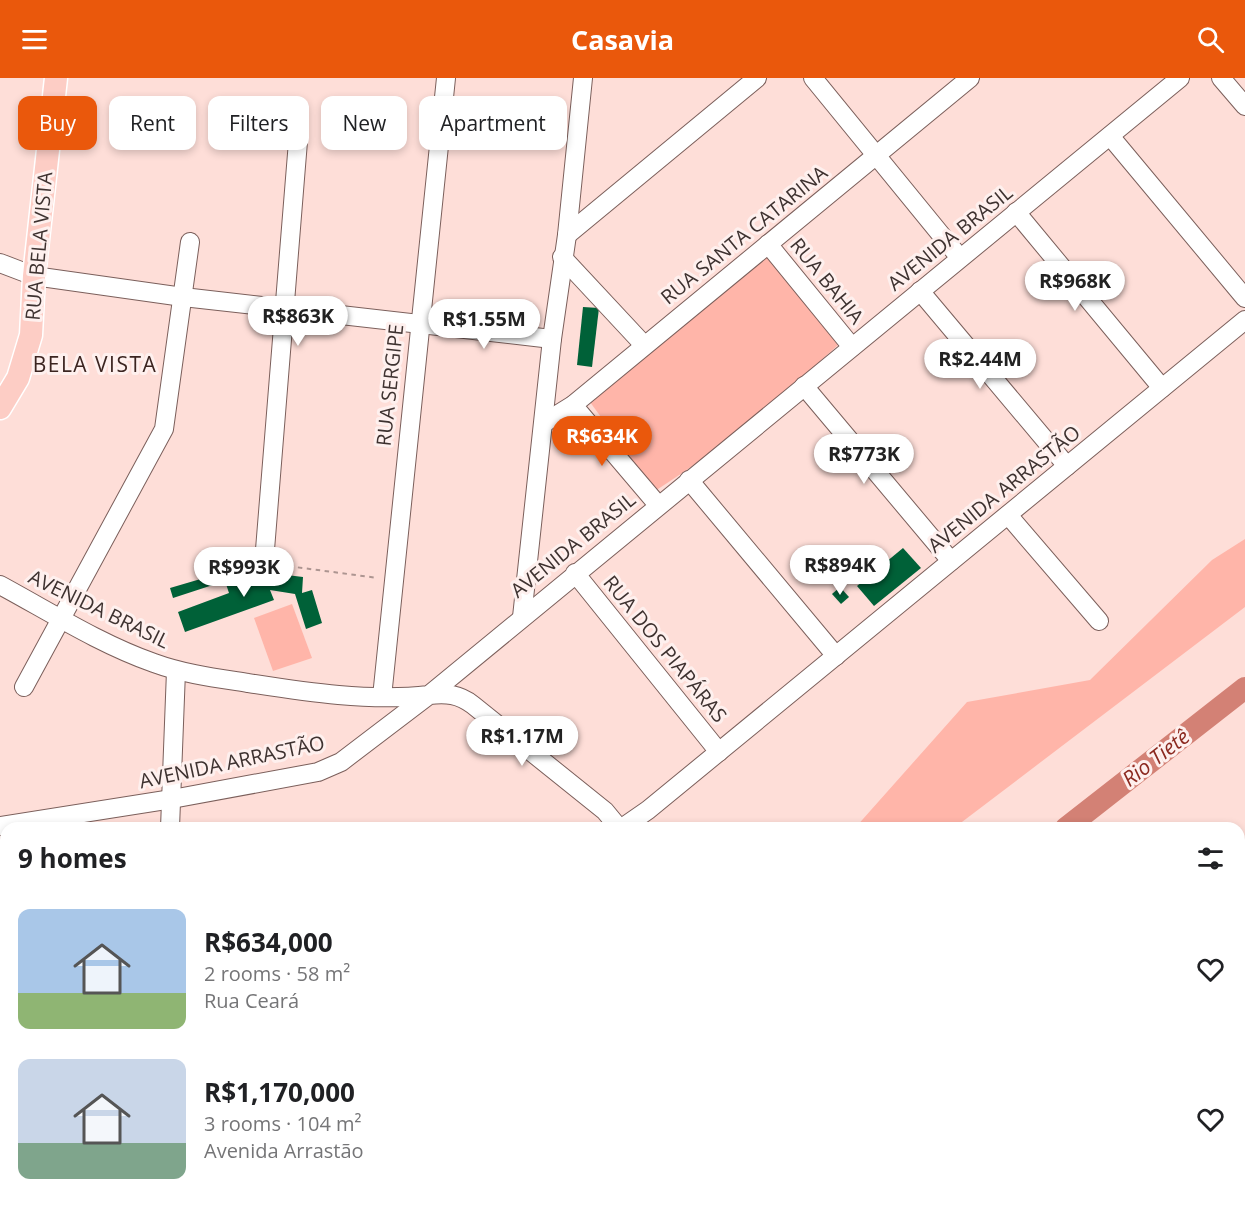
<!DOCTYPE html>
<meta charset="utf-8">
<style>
:root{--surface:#fff;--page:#f2f2f2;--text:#202124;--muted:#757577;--accent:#ea580c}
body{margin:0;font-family:"Open Sans",sans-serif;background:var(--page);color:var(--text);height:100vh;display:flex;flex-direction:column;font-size:22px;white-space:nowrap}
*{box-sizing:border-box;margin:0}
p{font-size:20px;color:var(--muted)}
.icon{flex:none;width:33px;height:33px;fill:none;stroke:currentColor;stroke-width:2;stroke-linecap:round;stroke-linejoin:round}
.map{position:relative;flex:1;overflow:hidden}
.panel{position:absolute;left:0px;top:744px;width:1245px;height:386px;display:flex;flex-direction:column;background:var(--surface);border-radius:18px 18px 0 0;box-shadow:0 3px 9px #0003}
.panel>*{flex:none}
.top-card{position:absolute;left:18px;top:18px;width:600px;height:54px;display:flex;gap:12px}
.price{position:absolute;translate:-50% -51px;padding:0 14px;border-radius:21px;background:#fff;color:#222;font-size:20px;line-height:39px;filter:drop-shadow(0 2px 3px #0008)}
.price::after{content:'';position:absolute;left:50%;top:36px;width:18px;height:14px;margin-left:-9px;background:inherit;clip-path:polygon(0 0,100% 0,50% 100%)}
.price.selected{background:var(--accent);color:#fff}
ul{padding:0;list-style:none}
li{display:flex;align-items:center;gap:18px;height:150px;padding:0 18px}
li span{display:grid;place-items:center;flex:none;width:168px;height:120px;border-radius:12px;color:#555}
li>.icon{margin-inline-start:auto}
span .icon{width:72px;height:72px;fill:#fffc;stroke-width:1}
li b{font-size:26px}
h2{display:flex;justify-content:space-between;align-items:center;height:72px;padding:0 18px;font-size:26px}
.tag{padding:0 21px;border-radius:12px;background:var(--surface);box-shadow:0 3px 9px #0003;font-size:21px;line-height:54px}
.tag.selected{background:var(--accent);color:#fff}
header{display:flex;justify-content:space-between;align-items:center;height:78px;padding:0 18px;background:var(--accent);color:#fff;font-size:27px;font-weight:700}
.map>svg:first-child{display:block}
</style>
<header><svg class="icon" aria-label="menu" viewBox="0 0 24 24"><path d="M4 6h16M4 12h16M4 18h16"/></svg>Casavia<svg class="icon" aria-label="search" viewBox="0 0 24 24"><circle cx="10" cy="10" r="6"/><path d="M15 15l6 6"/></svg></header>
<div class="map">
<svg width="1245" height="1129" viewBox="0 0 1245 1129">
<rect width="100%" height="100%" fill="#feded8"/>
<g fill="#ffb5a9">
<path d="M765,176L838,267C782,318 720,372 655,413L590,324Z"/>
<path d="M1245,461V529L954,750H855L967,624L1090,602L1212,482Z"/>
<path d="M292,526L312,580L273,593L254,540Z"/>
<path d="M0,1092L6,1124H188L190,1129H0Z"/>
<path d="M210,1124H376L367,1129H212Z"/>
<path d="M1103,1124H1160L1161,1129H1105Z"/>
</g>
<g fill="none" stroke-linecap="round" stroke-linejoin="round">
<g stroke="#d38175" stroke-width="22">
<path d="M1066,750L1245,610"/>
<path d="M529,1129L539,1124"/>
</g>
</g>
<g fill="#006138">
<path d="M583,229L599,230L592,289L577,287Z"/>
<path d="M903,470L921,490L874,528L857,508Z"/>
<path d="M238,490L244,510L254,507V493L303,499L302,515L312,512L322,545L306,551L295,516L270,512L274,522L185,554L178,534L229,515L225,503L173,520L170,510Z"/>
<path d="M840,509L849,519L841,526L832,516Z"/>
<path d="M6,1090V1124H18L0,1129V1092Z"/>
</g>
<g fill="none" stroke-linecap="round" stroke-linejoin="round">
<g stroke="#7b5f5b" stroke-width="20">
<g id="minor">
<path d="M813,0L960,180"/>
<path d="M1221,0L1245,28"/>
<path d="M1110,58L1245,220"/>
<path d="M1016,134L1162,310"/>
<path d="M567,157L757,0"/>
<path d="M768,166L852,269"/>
<path d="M562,179L644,267"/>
<path d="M0,185L34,198L183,219L552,261"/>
<path d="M920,213L1067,388"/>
<path d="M804,308L951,483"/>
<path d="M573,327L658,427"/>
<path d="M544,345L573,327L970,0"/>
<path d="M689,402L836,578"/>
<path d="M1008,437L1099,543"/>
<path d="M264,484L299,51"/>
<path d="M575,495L719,674"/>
<path d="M0,507C50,534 100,566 154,585C184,596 216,600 248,605C306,614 370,624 429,617L1180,0"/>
<path d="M522,539L552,261L567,157L583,0"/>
<path d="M24,609L164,351L190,164"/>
<path d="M382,619L446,0"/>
<path d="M0,748L172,721L318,694L341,684L429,617C446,615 459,616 473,627L605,733L619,750"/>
<path d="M170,750L176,593"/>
<path d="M622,750L648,732L1245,242"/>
<path d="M1239,814L1245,807"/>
<path d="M0,868L6,867"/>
<path d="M0,999L2,1006"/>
<path d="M851,1129L861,1124"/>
</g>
</g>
<g stroke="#fff" stroke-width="25">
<path id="major" d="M0,330L18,300L31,257L34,198L56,0"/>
</g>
<path stroke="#ad9591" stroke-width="2" stroke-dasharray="4.5 4.5" stroke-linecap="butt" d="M280,487L378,500"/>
<use href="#minor" stroke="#fff" stroke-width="18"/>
<use href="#major" stroke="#fdcdc5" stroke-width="22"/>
</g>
<g text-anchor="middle" stroke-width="6" stroke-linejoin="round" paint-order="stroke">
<g font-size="20" fill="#3e3230" stroke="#fef0ee">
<text transform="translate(744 157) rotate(-39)" y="7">RUA SANTA CATARINA</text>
<text transform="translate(950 160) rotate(-39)" y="7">AVENIDA BRASIL</text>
<text transform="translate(39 168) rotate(-85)" y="7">RUA BELA VISTA</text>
<text transform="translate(827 203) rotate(51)" y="7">RUA BAHIA</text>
<text transform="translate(390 307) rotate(-84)" y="7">RUA SERGIPE</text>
<text transform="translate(1004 411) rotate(-39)" y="7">AVENIDA ARRASTÃO</text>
<text transform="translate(573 467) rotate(-39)" y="7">AVENIDA BRASIL</text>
<text transform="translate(99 531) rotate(26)" y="7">AVENIDA BRASIL</text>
<text transform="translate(665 571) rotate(51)" y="7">RUA DOS PIAPÁRAS</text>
<text transform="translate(232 684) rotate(-12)" y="7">AVENIDA ARRASTÃO</text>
</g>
<g font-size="21" letter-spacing="1.5" fill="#3b2420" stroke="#fef0ee">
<text x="95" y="294">BELA VISTA</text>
</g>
<g font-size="21" font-style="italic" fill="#8c2a20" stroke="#fef0ee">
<text transform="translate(1156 680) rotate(-38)" y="7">Rio Tietê</text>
</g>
</g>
</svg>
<b class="price" style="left:1075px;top:234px">R$968K</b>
<b class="price" style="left:298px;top:269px">R$863K</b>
<b class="price" style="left:484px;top:272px">R$1.55M</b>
<b class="price" style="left:980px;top:312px">R$2.44M</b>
<b class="price selected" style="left:602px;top:389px">R$634K</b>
<b class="price" style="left:864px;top:407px">R$773K</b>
<b class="price" style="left:840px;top:518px">R$894K</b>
<b class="price" style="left:244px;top:520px">R$993K</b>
<b class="price" style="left:522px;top:689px">R$1.17M</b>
<div class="top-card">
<a class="tag selected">Buy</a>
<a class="tag">Rent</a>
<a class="tag">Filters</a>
<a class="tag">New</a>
<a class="tag">Apartment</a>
</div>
<section class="panel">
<h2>9 homes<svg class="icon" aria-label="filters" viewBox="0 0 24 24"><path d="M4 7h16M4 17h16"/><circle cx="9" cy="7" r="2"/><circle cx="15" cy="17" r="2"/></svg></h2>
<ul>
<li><span style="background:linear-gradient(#a9c7e8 70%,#8fb573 0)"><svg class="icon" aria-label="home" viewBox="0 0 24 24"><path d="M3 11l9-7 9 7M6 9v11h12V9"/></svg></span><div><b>R$634,000</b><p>2 rooms · 58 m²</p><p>Rua Ceará</p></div><svg class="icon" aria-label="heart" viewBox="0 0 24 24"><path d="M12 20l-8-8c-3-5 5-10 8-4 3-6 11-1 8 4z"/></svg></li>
<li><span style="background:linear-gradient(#c9d6e8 70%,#7fa58c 0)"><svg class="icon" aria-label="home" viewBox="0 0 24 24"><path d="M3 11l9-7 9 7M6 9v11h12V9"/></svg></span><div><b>R$1,170,000</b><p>3 rooms · 104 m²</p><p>Avenida Arrastão</p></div><svg class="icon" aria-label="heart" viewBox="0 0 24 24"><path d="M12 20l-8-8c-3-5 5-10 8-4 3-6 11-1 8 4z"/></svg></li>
</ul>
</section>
</div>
